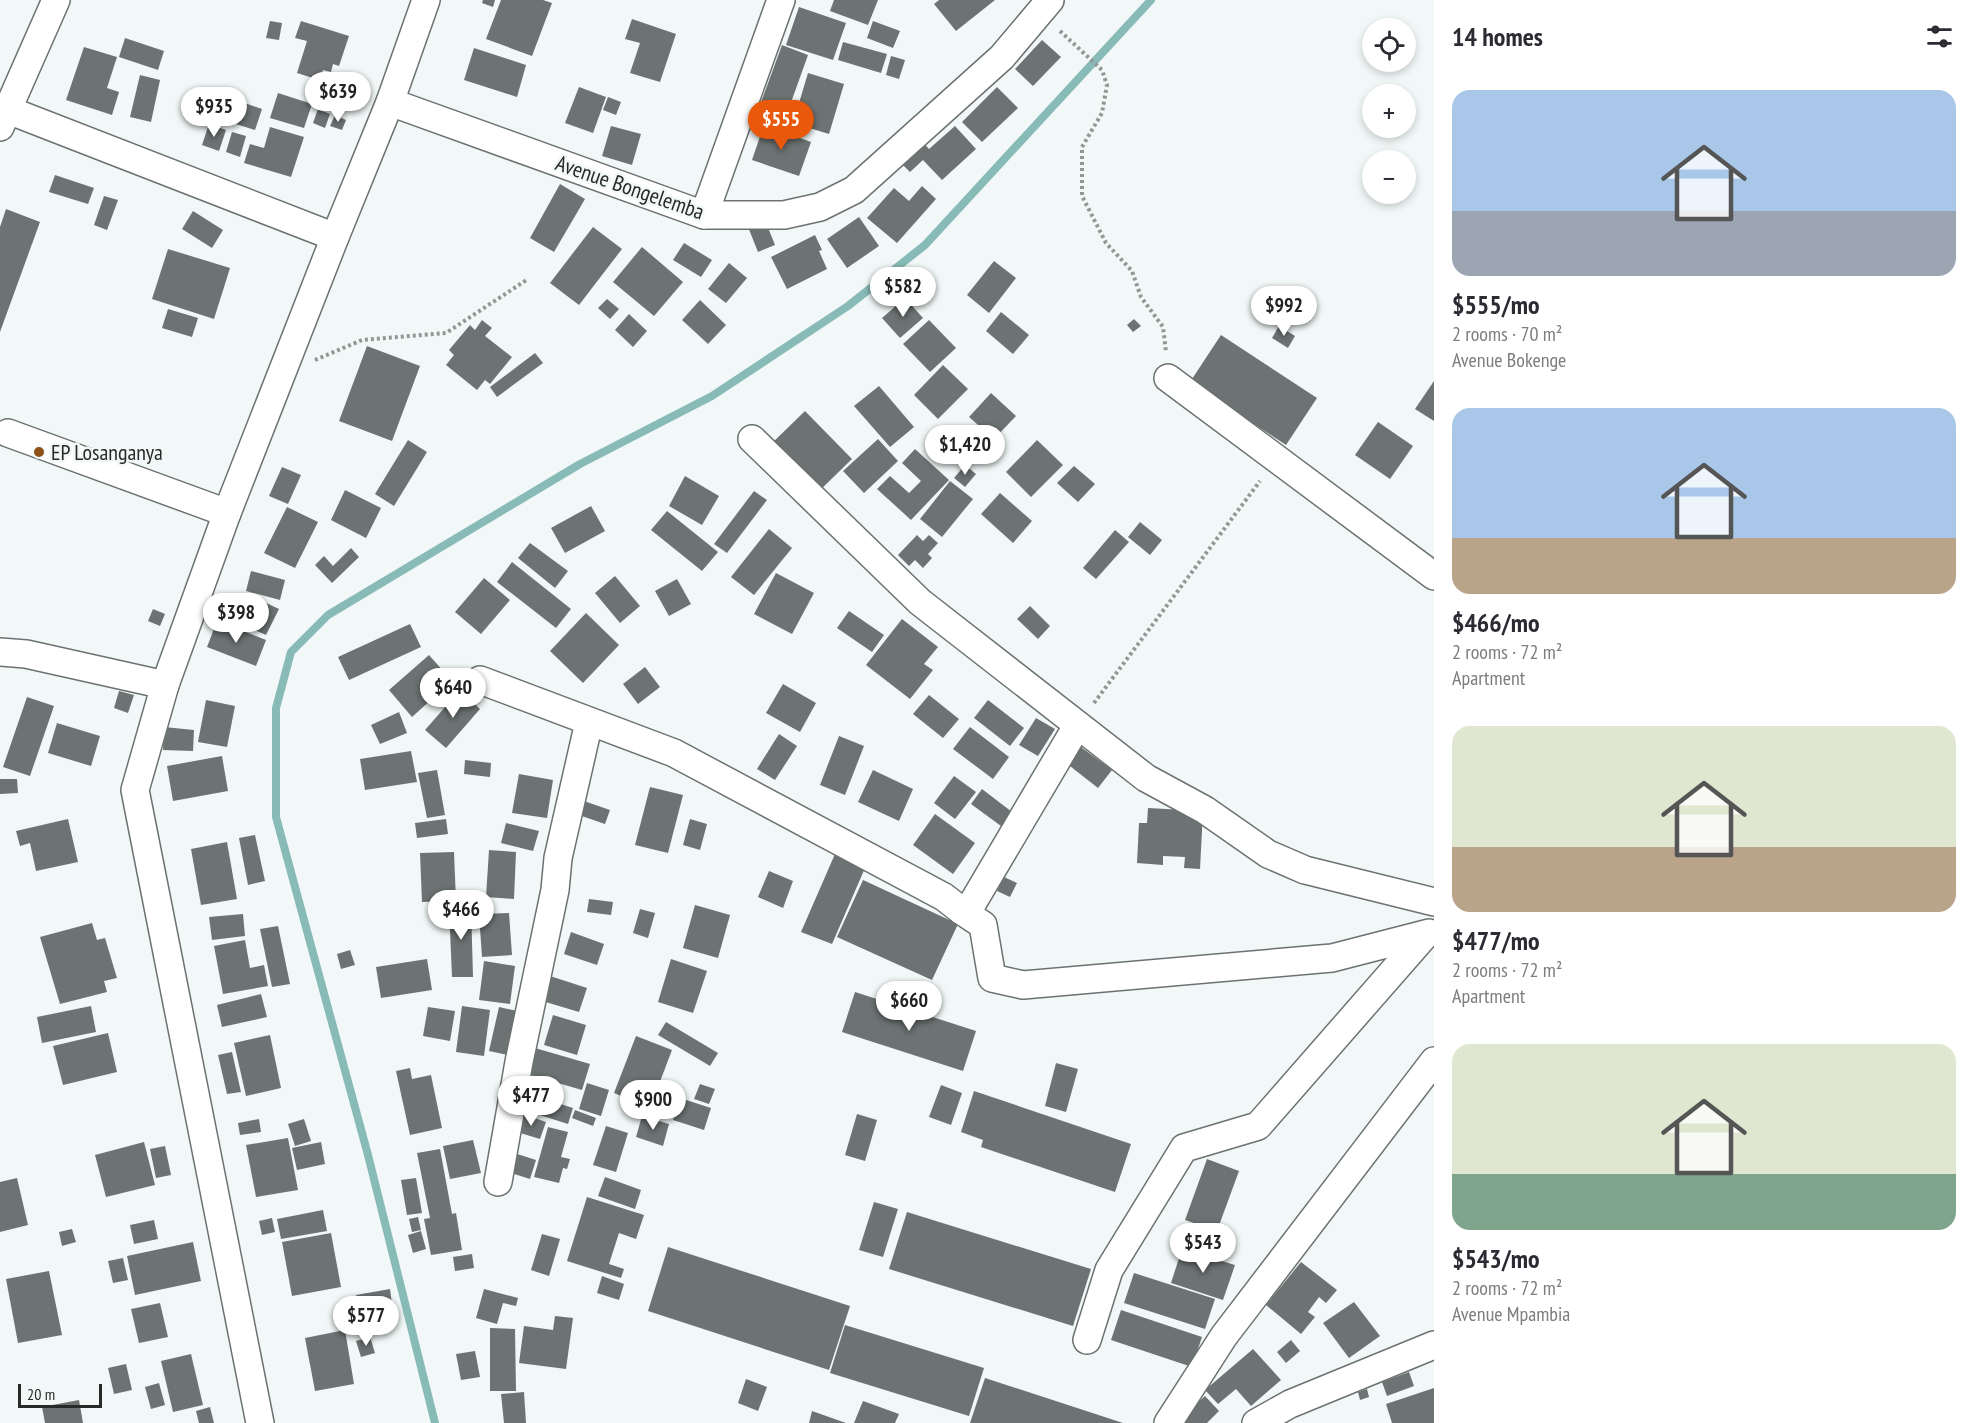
<!DOCTYPE html>
<meta charset="utf-8">
<style>
:root{--surface:#fff;--page:#f7f7f7;--text:#2b2b33;--muted:#7c7c81;--accent:#ea580c}
body{margin:0;font-family:"PT Sans Narrow",sans-serif;background:var(--page);color:var(--text);height:100vh;display:flex;flex-direction:column;font-size:22px;white-space:nowrap}
*{box-sizing:border-box;margin:0}
p{font-size:20px;color:var(--muted)}
.icon{flex:none;width:33px;height:33px;fill:none;stroke:currentColor;stroke-width:2;stroke-linecap:round;stroke-linejoin:round}
.map{position:relative;flex:1;overflow:hidden}
.panel{display:flex;flex-direction:column;background:var(--surface);width:540px}
.panel>*{flex:none}
.buttons{position:absolute;left:1362px;top:18px;display:grid;gap:12px}
.buttons a{display:grid;place-items:center;width:54px;height:54px;border-radius:50%;background:var(--surface);box-shadow:0 3px 9px #0003;font-size:30px}
.scale{position:absolute;left:18px;bottom:15px;width:84px;box-sizing:border-box;padding-left:6px;border:3px solid #272a29;border-top:0;font-size:16px;line-height:21px;white-space:nowrap;color:#272a29;-webkit-text-stroke:4px #f1f8f7;paint-order:stroke}
.price{position:absolute;translate:-50% -51px;padding:0 14px;border-radius:21px;background:#fff;color:#222;font-size:20px;line-height:39px;filter:drop-shadow(0 2px 3px #0008)}
.price::after{content:'';position:absolute;left:50%;top:36px;width:18px;height:14px;margin-left:-9px;background:inherit;clip-path:polygon(0 0,100% 0,50% 100%)}
.price.current{background:var(--accent);color:#fff}
ul{padding:0;list-style:none}
li{display:grid;align-content:center;gap:12px;height:318px;padding:0 18px}
li span{display:grid;place-items:center;height:186px;border-radius:18px;color:#555}
li>.icon{margin-inline-start:auto}
span .icon{width:108px;height:108px;fill:#fffc;stroke-width:1}
li b{font-size:26px}
h2{display:flex;justify-content:space-between;align-items:center;height:72px;padding:0 18px;font-size:26px}
main{display:flex;flex:1;min-height:0}
.map>svg:first-child{display:block}
</style>
<main>
<div class="map">
<svg width="1434" height="1423" viewBox="0 0 1434 1423">
<rect width="100%" height="100%" fill="#f1f8f7"/>
<g fill="none" stroke-linecap="round" stroke-linejoin="round">
<path stroke="#88bbb7" stroke-width="8" d="M435,1423L368,1155L276,817V708L291,652L328,615L580,464L712,396L848,306L925,245L1151,0"/>
</g>
<g fill="#6d7373">
<path d="M483,0H495L493,7L482,3Z"/>
<path d="M501,0H543L552,3L532,56L486,39Z"/>
<path d="M834,0H878L868,25L830,11Z"/>
<path d="M939,0H995L956,31L934,4Z"/>
<path d="M799,7L846,23L833,60L786,45Z"/>
<path d="M632,19L676,34L660,82L630,73L640,43L625,39Z"/>
<path d="M270,21L282,23L279,40L266,38Z"/>
<path d="M301,21L349,36L339,66L333,64L331,72L323,70L319,80L297,73L307,41L295,38Z"/>
<path d="M873,21L900,31L893,48L867,38Z"/>
<path d="M125,38L164,51L158,70L119,57Z"/>
<path d="M1042,40L1061,57L1033,86L1015,69Z"/>
<path d="M843,42L887,54L881,73L838,60Z"/>
<path d="M782,45L808,55L784,122L757,113Z"/>
<path d="M84,47L117,57L107,88L119,92L112,115L66,100Z"/>
<path d="M474,48L526,65L517,97L464,80Z"/>
<path d="M891,56L905,60L899,79L886,75Z"/>
<path d="M808,73L844,84L829,134L793,123Z"/>
<path d="M140,75L160,80L151,122L130,117Z"/>
<path d="M579,87L606,97L593,133L565,123Z"/>
<path d="M997,87L1018,108L982,142L962,122Z"/>
<path d="M278,93L312,104L304,128L270,118Z"/>
<path d="M608,97L621,102L616,115L603,110Z"/>
<path d="M236,100L262,109L255,130L229,122Z"/>
<path d="M318,109L330,114L325,128L313,123Z"/>
<path d="M335,115L346,120L342,130L330,126Z"/>
<path d="M209,124L226,130L219,151L202,145Z"/>
<path d="M764,125L811,142L799,176L752,160Z"/>
<path d="M611,126L641,134L632,165L602,156Z"/>
<path d="M955,126L976,149L942,180L923,160L910,172L899,161L922,141L929,149Z"/>
<path d="M270,127L304,137L291,177L244,163L250,144L264,148Z"/>
<path d="M232,132L246,136L240,157L226,152Z"/>
<path d="M55,175L94,188L88,204L49,192Z"/>
<path d="M560,184L585,199L554,252L530,238Z"/>
<path d="M922,186L936,199L897,243L867,218L894,188L909,201Z"/>
<path d="M104,196L118,200L107,230L94,225Z"/>
<path d="M6,209L40,222L0,332V227Z"/>
<path d="M193,211L223,230L212,248L182,229Z"/>
<path d="M859,217L879,246L847,268L827,239Z"/>
<path d="M765,220L775,245L758,252L748,227Z"/>
<path d="M593,227L622,249L579,305L550,283Z"/>
<path d="M815,235L822,250L819,251L827,269L787,289L771,257Z"/>
<path d="M684,243L712,260L701,277L673,260Z"/>
<path d="M642,247L683,282L654,316L613,282Z"/>
<path d="M168,249L230,268L214,319L152,299Z"/>
<path d="M994,261L1016,278L989,313L967,295Z"/>
<path d="M729,263L747,278L726,303L708,289Z"/>
<path d="M905,298L923,318L900,338L882,318Z"/>
<path d="M607,299L619,309L610,319L598,308Z"/>
<path d="M700,300L726,325L708,344L682,320Z"/>
<path d="M168,309L198,318L192,337L162,328Z"/>
<path d="M1001,312L1029,335L1013,354L986,331Z"/>
<path d="M629,314L647,331L633,347L615,330Z"/>
<path d="M1134,319L1141,326L1133,332L1127,325Z"/>
<path d="M482,320L492,328L485,336L512,357L490,384L485,380L477,390L446,365L454,355L449,350L470,325L475,330Z"/>
<path d="M929,320L956,348L930,372L903,344Z"/>
<path d="M1279,326L1295,336L1288,348L1272,338Z"/>
<path d="M1221,335L1317,398L1286,445L1190,382Z"/>
<path d="M367,346L420,366L392,441L339,421Z"/>
<path d="M535,353L543,363L497,397L490,387Z"/>
<path d="M943,365L968,389L938,419L914,395Z"/>
<path d="M1434,381V421L1415,409Z"/>
<path d="M879,386L914,427L890,447L854,406Z"/>
<path d="M991,393L1016,416L994,439L969,417Z"/>
<path d="M805,411L852,459L815,495L768,447Z"/>
<path d="M1378,422L1413,446L1390,479L1355,455Z"/>
<path d="M878,439L898,461L864,493L843,471Z"/>
<path d="M408,440L427,452L394,506L375,494Z"/>
<path d="M1037,440L1063,465L1031,497L1006,472Z"/>
<path d="M915,449L949,480L911,520L877,489L890,476L909,493L921,481L902,463Z"/>
<path d="M965,465L976,474L965,487L954,478Z"/>
<path d="M1074,466L1095,484L1078,502L1057,483Z"/>
<path d="M282,467L301,475L288,504L269,496Z"/>
<path d="M685,476L719,496L702,525L669,506Z"/>
<path d="M950,481L973,499L942,537L920,519Z"/>
<path d="M345,490L381,508L366,538L331,520Z"/>
<path d="M754,491L767,500L727,553L714,544Z"/>
<path d="M1000,493L1032,521L1013,543L981,514Z"/>
<path d="M591,506L605,531L565,553L551,528Z"/>
<path d="M287,507L318,522L295,568L264,553Z"/>
<path d="M667,511L718,552L702,571L651,530Z"/>
<path d="M1140,522L1162,540L1150,555L1128,537Z"/>
<path d="M769,529L792,548L754,595L731,577Z"/>
<path d="M1115,530L1129,542L1096,579L1083,568Z"/>
<path d="M917,535L923,541L929,535L938,543L928,554L932,558L923,568L915,560L909,566L898,555Z"/>
<path d="M530,543L568,571L555,588L518,558Z"/>
<path d="M351,548L359,557L332,583L315,565L324,556L333,566Z"/>
<path d="M512,562L571,609L556,628L497,582Z"/>
<path d="M251,571L285,580L280,600L246,591Z"/>
<path d="M776,573L814,593L792,634L754,614Z"/>
<path d="M615,576L640,606L620,623L595,593Z"/>
<path d="M484,578L510,600L481,634L455,612Z"/>
<path d="M677,579L691,604L669,616L655,591Z"/>
<path d="M264,602L279,609L266,635L252,629Z"/>
<path d="M1030,606L1050,626L1038,639L1017,619Z"/>
<path d="M153,609L165,614L160,626L148,621Z"/>
<path d="M849,611L884,635L872,652L837,628Z"/>
<path d="M586,613L619,645L583,683L550,651Z"/>
<path d="M902,619L938,647L924,664L933,670L910,699L866,665Z"/>
<path d="M217,621L266,640L256,666L207,647Z"/>
<path d="M410,624L421,647L349,680L338,657Z"/>
<path d="M429,655L452,681L412,717L389,690Z"/>
<path d="M645,667L660,687L638,704L623,684Z"/>
<path d="M783,684L816,703L800,732L766,713Z"/>
<path d="M460,690L480,709L446,748L425,730Z"/>
<path d="M119,691L134,695L128,713L114,708Z"/>
<path d="M929,695L959,719L943,738L913,714Z"/>
<path d="M27,697L54,706L30,776L3,767Z"/>
<path d="M206,700L235,706L227,747L198,742Z"/>
<path d="M988,700L1024,728L1010,746L974,718Z"/>
<path d="M399,712L407,733L380,744L371,725Z"/>
<path d="M1036,718L1055,729L1038,756L1019,745Z"/>
<path d="M57,723L100,736L91,766L48,753Z"/>
<path d="M164,727L194,730L193,751L163,750Z"/>
<path d="M970,727L1009,757L993,779L953,749Z"/>
<path d="M779,734L797,746L775,780L757,769Z"/>
<path d="M839,736L864,746L845,795L820,785Z"/>
<path d="M1074,742L1112,770L1098,788L1061,759Z"/>
<path d="M411,751L417,782L365,790L360,759Z"/>
<path d="M222,756L228,791L173,801L167,766Z"/>
<path d="M465,760L491,763L490,777L464,774Z"/>
<path d="M437,770L445,815L427,818L418,773Z"/>
<path d="M873,770L913,789L899,821L858,802Z"/>
<path d="M519,774L553,780L547,818L512,813Z"/>
<path d="M954,776L976,792L955,819L934,803Z"/>
<path d="M0,779H17L18,793L0,794Z"/>
<path d="M650,787L683,795L668,853L635,845Z"/>
<path d="M982,789L1012,812L1001,826L971,804Z"/>
<path d="M578,799L610,810L605,824L573,813Z"/>
<path d="M1148,808L1203,811L1200,869L1184,868L1185,857L1163,856V865L1137,863L1139,823H1147Z"/>
<path d="M935,814L975,843L953,874L913,845Z"/>
<path d="M68,819L78,862L36,871L30,843L20,846L16,831Z"/>
<path d="M446,819L448,834L417,838L415,823Z"/>
<path d="M690,819L707,824L700,850L683,845Z"/>
<path d="M506,823L539,831L533,851L501,843Z"/>
<path d="M255,835L265,881L248,885L239,838Z"/>
<path d="M227,842L237,899L201,905L191,849Z"/>
<path d="M489,850L516,852L514,899L486,897Z"/>
<path d="M454,852L456,901L422,902L420,853Z"/>
<path d="M835,854L865,868L832,944L801,932Z"/>
<path d="M769,871L793,881L783,908L758,897Z"/>
<path d="M1004,877L1017,883L1010,897L997,891Z"/>
<path d="M863,880L958,924L932,980L837,937Z"/>
<path d="M589,899L613,902L611,915L587,912Z"/>
<path d="M695,905L730,915L718,958L683,948Z"/>
<path d="M471,906L473,977H452L449,907Z"/>
<path d="M640,909L655,913L648,938L633,933Z"/>
<path d="M509,913L512,955L482,957L479,914Z"/>
<path d="M243,914L245,936L212,940L209,917Z"/>
<path d="M92,923L97,940L105,938L117,978L104,981L107,992L60,1004L40,937Z"/>
<path d="M278,926L290,984L272,987L260,929Z"/>
<path d="M571,932L604,944L597,965L564,954Z"/>
<path d="M245,940L250,968L264,965L268,986L223,994L214,946Z"/>
<path d="M350,950L355,965L341,969L337,954Z"/>
<path d="M427,959L432,990L381,998L376,967Z"/>
<path d="M671,959L707,971L693,1013L658,1002Z"/>
<path d="M484,961L515,966L510,1004L479,1000Z"/>
<path d="M547,975L587,988L579,1012L539,1000Z"/>
<path d="M855,992L976,1031L963,1071L842,1032Z"/>
<path d="M261,994L267,1017L222,1027L217,1005Z"/>
<path d="M91,1006L96,1032L42,1043L37,1017Z"/>
<path d="M462,1006L490,1010L484,1056L456,1052Z"/>
<path d="M428,1007L455,1011L450,1041L423,1036Z"/>
<path d="M499,1007L522,1012L512,1056L489,1051Z"/>
<path d="M553,1015L586,1025L577,1055L544,1045Z"/>
<path d="M666,1022L718,1053L710,1066L658,1035Z"/>
<path d="M108,1033L117,1072L63,1085L53,1046Z"/>
<path d="M270,1035L281,1088L246,1096L234,1043Z"/>
<path d="M636,1036L672,1050L650,1108L614,1093Z"/>
<path d="M535,1048L590,1064L582,1090L527,1074Z"/>
<path d="M232,1052L241,1092L227,1094L218,1055Z"/>
<path d="M1056,1063L1078,1069L1066,1112L1045,1106Z"/>
<path d="M410,1068L412,1079L431,1075L442,1128L410,1135L396,1071Z"/>
<path d="M587,1083L609,1090L601,1116L579,1109Z"/>
<path d="M700,1084L715,1089L709,1104L694,1099Z"/>
<path d="M941,1085L962,1093L951,1125L929,1117Z"/>
<path d="M974,1091L1131,1144L1115,1192L981,1147L983,1140L961,1132Z"/>
<path d="M663,1092L677,1097L670,1118L656,1114Z"/>
<path d="M529,1094L573,1108L568,1124L524,1110Z"/>
<path d="M680,1098L711,1108L704,1130L673,1120Z"/>
<path d="M575,1110L596,1118L593,1126L572,1118Z"/>
<path d="M523,1114L546,1122L540,1139L517,1132Z"/>
<path d="M857,1114L877,1120L865,1161L845,1155Z"/>
<path d="M642,1116L669,1124L663,1146L636,1137Z"/>
<path d="M259,1119L261,1132L240,1135L238,1123Z"/>
<path d="M304,1119L311,1141L295,1146L288,1124Z"/>
<path d="M606,1126L628,1133L616,1172L593,1165Z"/>
<path d="M548,1127L568,1132L561,1157L570,1159L567,1169L563,1168L559,1183L534,1177Z"/>
<path d="M288,1138L298,1190L256,1197L246,1145Z"/>
<path d="M473,1140L481,1173L450,1179L443,1146Z"/>
<path d="M144,1142L155,1185L106,1197L95,1155Z"/>
<path d="M321,1142L325,1164L297,1170L292,1148Z"/>
<path d="M165,1146L171,1175L156,1178L150,1149Z"/>
<path d="M440,1149L452,1214L456,1213L462,1250L431,1255L424,1219L430,1218L417,1153Z"/>
<path d="M514,1153L536,1160L530,1179L508,1172Z"/>
<path d="M1207,1159L1239,1171L1217,1231L1185,1220Z"/>
<path d="M605,1177L641,1190L635,1209L598,1196Z"/>
<path d="M17,1178L28,1225L0,1232V1182Z"/>
<path d="M416,1178L422,1213L407,1215L401,1180Z"/>
<path d="M587,1197L644,1215L636,1239L619,1233L609,1264L624,1269L621,1278L567,1261Z"/>
<path d="M874,1202L898,1209L883,1257L859,1250Z"/>
<path d="M323,1210L327,1231L281,1239L277,1219Z"/>
<path d="M907,1212L1091,1269L1073,1326L889,1269Z"/>
<path d="M418,1217L421,1230L412,1232L409,1219Z"/>
<path d="M272,1218L275,1232L262,1235L259,1221Z"/>
<path d="M154,1220L158,1239L134,1244L130,1225Z"/>
<path d="M72,1229L76,1242L62,1246L59,1232Z"/>
<path d="M421,1231L426,1249L413,1253L408,1235Z"/>
<path d="M331,1233L341,1287L292,1296L282,1242Z"/>
<path d="M542,1234L560,1239L549,1276L531,1270Z"/>
<path d="M193,1242L201,1281L135,1295L127,1256Z"/>
<path d="M668,1247L850,1306L829,1370L648,1311Z"/>
<path d="M1182,1249L1235,1265L1223,1300L1171,1283Z"/>
<path d="M472,1254L474,1268L455,1271L453,1257Z"/>
<path d="M123,1258L128,1280L113,1283L108,1261Z"/>
<path d="M1301,1262L1337,1290L1326,1303L1319,1297L1308,1312L1315,1317L1301,1334L1266,1305Z"/>
<path d="M49,1271L62,1335L18,1343L6,1279Z"/>
<path d="M1134,1273L1215,1299L1205,1329L1124,1303Z"/>
<path d="M602,1276L624,1284L619,1300L597,1293Z"/>
<path d="M390,1289L393,1311L360,1317L356,1295Z"/>
<path d="M484,1289L518,1298L516,1306L503,1303L497,1324L476,1318Z"/>
<path d="M1354,1302L1380,1336L1349,1358L1323,1323Z"/>
<path d="M160,1303L168,1337L139,1343L131,1309Z"/>
<path d="M1121,1310L1202,1337L1192,1367L1111,1340Z"/>
<path d="M555,1316L573,1318L566,1369L519,1363L524,1326L553,1330Z"/>
<path d="M845,1325L984,1368L969,1416L830,1373Z"/>
<path d="M490,1328L515,1329L516,1391H490Z"/>
<path d="M345,1330L354,1384L315,1391L305,1338Z"/>
<path d="M370,1337L375,1353L361,1357L356,1341Z"/>
<path d="M1291,1340L1300,1351L1286,1363L1277,1352Z"/>
<path d="M1253,1349L1281,1380L1251,1406L1236,1389L1218,1404L1205,1390Z"/>
<path d="M475,1351L480,1377L461,1380L456,1354Z"/>
<path d="M191,1354L203,1405L173,1412L161,1361Z"/>
<path d="M126,1364L132,1390L114,1394L108,1368Z"/>
<path d="M1409,1372L1414,1386L1387,1396L1382,1382Z"/>
<path d="M985,1378L1123,1423H970Z"/>
<path d="M746,1379L767,1387L758,1411L738,1403Z"/>
<path d="M159,1383L165,1405L151,1409L145,1387Z"/>
<path d="M1434,1388V1423H1392L1386,1404Z"/>
<path d="M1367,1389L1369,1397L1360,1400L1358,1392Z"/>
<path d="M524,1392L526,1423H504L501,1394Z"/>
<path d="M1205,1396L1219,1411L1207,1423H1182L1179,1420Z"/>
<path d="M79,1400L83,1423H45L42,1407Z"/>
<path d="M863,1401L899,1414L895,1423H854Z"/>
<path d="M210,1407L214,1423H199L196,1411Z"/>
<path d="M812,1411L846,1423H809Z"/>
</g>
<g fill="none" stroke-linecap="round" stroke-linejoin="round">
<g stroke="#6b7271" stroke-width="30">
<g id="minor">
<path d="M390,102L704,215H784L820,207L854,190L1002,57L1050,0"/>
<path d="M8,110L335,237"/>
<path d="M0,127L56,0"/>
<path d="M704,215L781,0"/>
<path d="M1168,378L1434,576"/>
<path d="M8,433L227,513"/>
<path d="M752,439L920,602L1146,778L1205,810L1268,854L1305,870L1434,902"/>
<path d="M0,652L26,654L165,685"/>
<path d="M480,680L674,753L944,897L962,911L969,909L1077,726"/>
<path d="M962,911L983,925L992,978L1023,985L1332,958L1429,933"/>
<path d="M498,1182L519,1062L555,890L558,858L589,722"/>
<path d="M1087,1340L1109,1270L1184,1148L1258,1126L1425,935"/>
<path d="M260,1423L135,790L165,685L227,513L335,237L390,102L426,0"/>
<path d="M1168,1423L1224,1336L1434,1061"/>
<path d="M1256,1423L1290,1404L1434,1345"/>
</g>
</g>
<g stroke="#929796" stroke-width="4" stroke-dasharray="3 3" stroke-linecap="butt">
<path d="M1060,31L1102,70L1107,85L1102,113L1082,147V196L1106,243L1132,271L1141,297L1163,327L1166,352"/>
<path d="M315,360L362,340L446,333L528,279"/>
<path d="M1094,703L1260,481"/>
</g>
<use href="#minor" stroke="#fff" stroke-width="27"/>
</g>
<circle fill="#8f5017" stroke="#f1f8f7" stroke-width="2" cx="39" cy="452" r="6"/>
<g text-anchor="middle" stroke-width="5" stroke-linejoin="round" paint-order="stroke">
<g font-size="22" fill="#272a29" stroke="#f1f8f7">
<text transform="translate(630 187) rotate(19)" y="8">Avenue Bongelemba</text>
</g>
<g font-size="22" fill="#272a29" stroke="#f1f8f7" text-anchor="start">
<text x="51" y="460">EP Losanganya</text>
</g>
</g>
</svg>
<div class="buttons">
<a><svg class="icon" aria-label="locate" viewBox="0 0 24 24"><circle cx="12" cy="12" r="6"/><path d="M12 2v4M12 18v4M2 12h4M18 12h4"/></svg></a>
<a>+</a>
<a>−</a>
</div>
<div class="scale">20 m</div>
<b class="price" style="left:338px;top:123px">$639</b>
<b class="price" style="left:214px;top:138px">$935</b>
<b class="price current" style="left:781px;top:151px">$555</b>
<b class="price" style="left:903px;top:318px">$582</b>
<b class="price" style="left:1284px;top:337px">$992</b>
<b class="price" style="left:965px;top:476px">$1,420</b>
<b class="price" style="left:236px;top:644px">$398</b>
<b class="price" style="left:453px;top:719px">$640</b>
<b class="price" style="left:461px;top:941px">$466</b>
<b class="price" style="left:909px;top:1032px">$660</b>
<b class="price" style="left:531px;top:1127px">$477</b>
<b class="price" style="left:653px;top:1131px">$900</b>
<b class="price" style="left:1203px;top:1274px">$543</b>
<b class="price" style="left:366px;top:1347px">$577</b>
</div>
<section class="panel">
<h2>14 homes<svg class="icon" aria-label="filters" viewBox="0 0 24 24"><path d="M4 7h16M4 17h16"/><circle cx="9" cy="7" r="2"/><circle cx="15" cy="17" r="2"/></svg></h2>
<ul>
<li><span style="background:linear-gradient(#a9c7e8 65%,#9aa5b1 0)"><svg class="icon" aria-label="home" viewBox="0 0 24 24"><path d="M3 11l9-7 9 7M6 9v11h12V9"/></svg></span><div><b>$555/mo</b><p>2 rooms · 70 m²</p><p>Avenue Bokenge</p></div></li>
<li><span style="background:linear-gradient(#a9c7e8 70%,#b9a48a 0)"><svg class="icon" aria-label="home" viewBox="0 0 24 24"><path d="M3 11l9-7 9 7M6 9v11h12V9"/></svg></span><div><b>$466/mo</b><p>2 rooms · 72 m²</p><p>Apartment</p></div></li>
<li><span style="background:linear-gradient(#dfe7d0 65%,#b9a48a 0)"><svg class="icon" aria-label="home" viewBox="0 0 24 24"><path d="M3 11l9-7 9 7M6 9v11h12V9"/></svg></span><div><b>$477/mo</b><p>2 rooms · 72 m²</p><p>Apartment</p></div></li>
<li><span style="background:linear-gradient(#dfe7d0 70%,#7fa58c 0)"><svg class="icon" aria-label="home" viewBox="0 0 24 24"><path d="M3 11l9-7 9 7M6 9v11h12V9"/></svg></span><div><b>$543/mo</b><p>2 rooms · 72 m²</p><p>Avenue Mpambia</p></div></li>
</ul>
</section>
</main>
